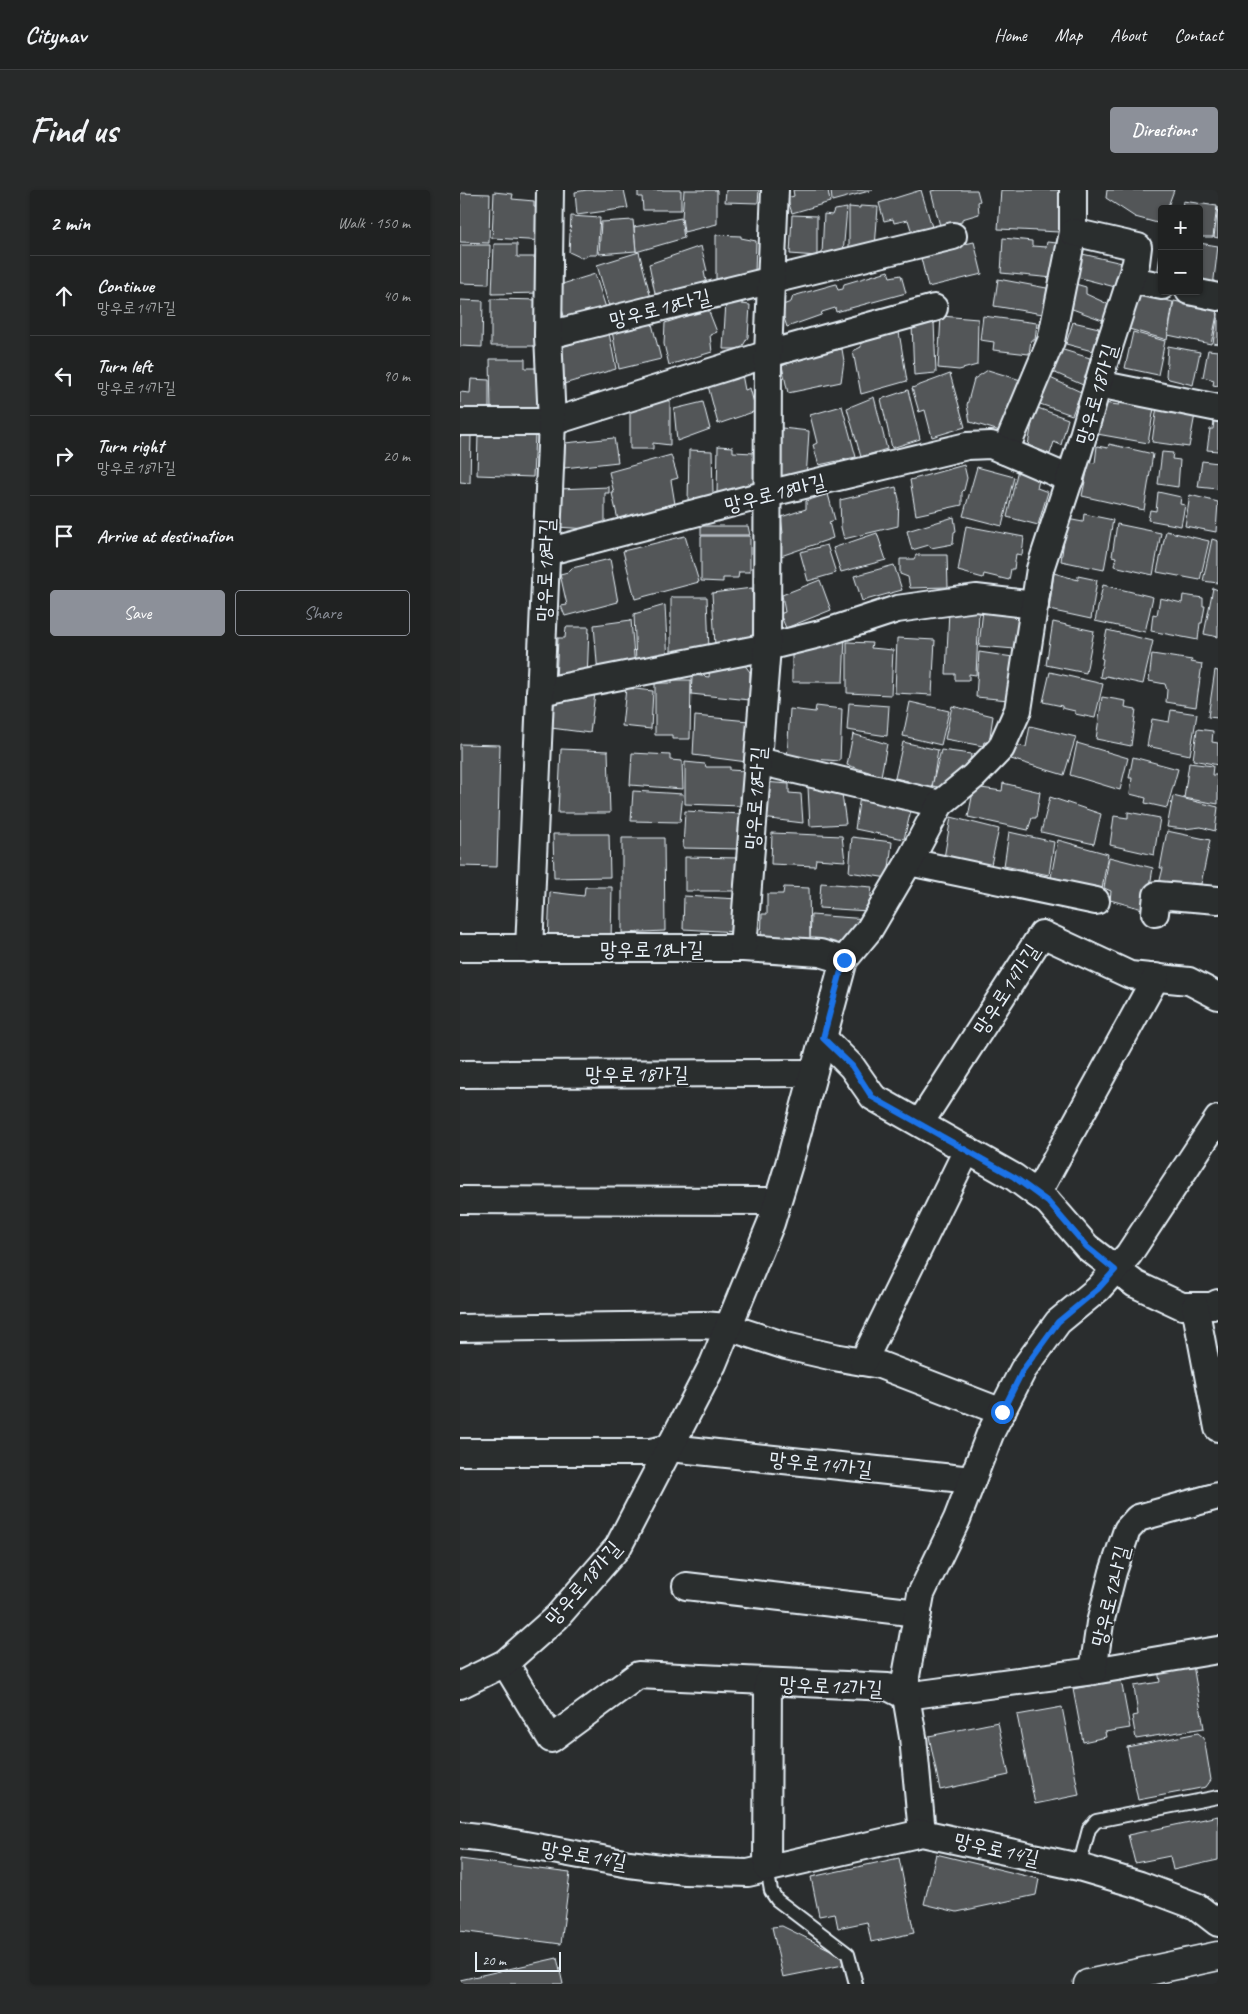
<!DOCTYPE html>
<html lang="en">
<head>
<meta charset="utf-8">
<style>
	body { margin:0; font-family:Caveat,"Poor Story",sans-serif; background:#282a2a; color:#f1f3f6 }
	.controls { position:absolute; right:15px; top:15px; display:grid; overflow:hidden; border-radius:5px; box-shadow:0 1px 4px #0004 }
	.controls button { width:45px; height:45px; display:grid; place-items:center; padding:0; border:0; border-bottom:1px solid #3d3f40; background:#202222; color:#f1f3f6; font:25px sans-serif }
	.scale { position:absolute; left:15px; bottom:12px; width:86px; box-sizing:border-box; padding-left:5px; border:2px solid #e8f1f8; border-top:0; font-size:14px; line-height:18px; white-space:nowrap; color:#e8f1f8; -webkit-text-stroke:4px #2a2d2e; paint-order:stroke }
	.stop { position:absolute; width:15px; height:15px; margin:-11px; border:4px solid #1a73e8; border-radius:50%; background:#fff }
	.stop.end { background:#1a73e8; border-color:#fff; box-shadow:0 1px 5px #0008 }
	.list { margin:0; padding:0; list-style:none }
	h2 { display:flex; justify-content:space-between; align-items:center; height:65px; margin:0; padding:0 20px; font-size:21px }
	h2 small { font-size:16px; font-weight:400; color:#a2a4a5 }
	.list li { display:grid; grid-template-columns:32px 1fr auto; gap:15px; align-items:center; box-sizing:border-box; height:80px; padding:0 20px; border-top:1px solid #3d3f40 }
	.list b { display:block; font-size:19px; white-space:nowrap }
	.list p { margin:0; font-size:16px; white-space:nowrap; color:#a2a4a5 }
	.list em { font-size:16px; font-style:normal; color:#a2a4a5 }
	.actions { display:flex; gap:10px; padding:15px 20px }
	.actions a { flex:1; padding:11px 0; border:1px solid #8c9099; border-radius:5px; text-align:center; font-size:18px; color:#8c9099 }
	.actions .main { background:#8c9099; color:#fff }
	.icon { flex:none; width:28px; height:28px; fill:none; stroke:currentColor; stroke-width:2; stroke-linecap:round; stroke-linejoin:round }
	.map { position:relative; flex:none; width:758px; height:1794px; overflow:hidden; border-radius:5px }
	header { display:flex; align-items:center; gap:30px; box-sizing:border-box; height:70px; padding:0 25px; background:#202222; border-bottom:1px solid #3d3f40 }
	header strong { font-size:24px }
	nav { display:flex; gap:28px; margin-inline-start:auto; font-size:18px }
	.intro { display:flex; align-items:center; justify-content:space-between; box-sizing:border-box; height:120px; padding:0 30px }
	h1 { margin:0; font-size:35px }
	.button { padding:12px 22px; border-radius:5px; background:#8c9099; color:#fff; font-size:18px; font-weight:700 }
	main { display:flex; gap:30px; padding:0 30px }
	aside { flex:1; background:#202222; border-radius:5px; box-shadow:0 1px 4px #0004 }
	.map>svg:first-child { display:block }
</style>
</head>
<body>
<header>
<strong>Citynav</strong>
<nav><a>Home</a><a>Map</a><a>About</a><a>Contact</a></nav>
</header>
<div class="intro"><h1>Find us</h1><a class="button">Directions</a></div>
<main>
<aside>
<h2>2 min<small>Walk · 150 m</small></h2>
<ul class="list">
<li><svg class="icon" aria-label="ahead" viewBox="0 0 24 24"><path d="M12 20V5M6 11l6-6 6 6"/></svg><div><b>Continue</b><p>망우로14가길</p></div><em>40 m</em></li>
<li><svg class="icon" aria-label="left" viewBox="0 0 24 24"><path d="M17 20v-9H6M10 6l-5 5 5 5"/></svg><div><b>Turn left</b><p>망우로14가길</p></div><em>90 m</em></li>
<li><svg class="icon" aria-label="right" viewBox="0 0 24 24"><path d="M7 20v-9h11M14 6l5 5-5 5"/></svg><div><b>Turn right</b><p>망우로18가길</p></div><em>20 m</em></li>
<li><svg class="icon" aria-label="arrive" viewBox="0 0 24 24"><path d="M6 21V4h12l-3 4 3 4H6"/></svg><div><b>Arrive at destination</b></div></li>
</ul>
<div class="actions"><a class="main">Save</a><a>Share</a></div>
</aside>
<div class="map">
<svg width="758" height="1794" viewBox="0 0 758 1794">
	<rect width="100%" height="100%" fill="#2a2d2e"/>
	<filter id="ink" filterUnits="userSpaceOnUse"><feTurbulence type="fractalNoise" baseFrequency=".02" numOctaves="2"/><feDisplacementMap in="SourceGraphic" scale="10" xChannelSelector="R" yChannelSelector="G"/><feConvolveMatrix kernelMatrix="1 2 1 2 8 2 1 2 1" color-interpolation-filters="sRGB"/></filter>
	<g filter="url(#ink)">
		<g fill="#535759" stroke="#e8f1f8">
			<polygon points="127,0 164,0 168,18 117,25 115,2"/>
			<polygon points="178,0 221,0 221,20 183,20 182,7 178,7"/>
			<polygon points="224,0 257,0 257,34 224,42 222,28"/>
			<polygon points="266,0 299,0 298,13 265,12"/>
			<polygon points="333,0 368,0 370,12 332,23 327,8 334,6"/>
			<polygon points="371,0 413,0 372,11"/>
			<polygon points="461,0 472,37 452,43 448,30 434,33 433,29 424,31 419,13"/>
			<polygon points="476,0 517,0 520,11 518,12 519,24 502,29 502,32 480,36 471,1"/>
			<polygon points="541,0 601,0 599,42 538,39"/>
			<polygon points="647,0 714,0 707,19 702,19 701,34 675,27 646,8"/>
			<polygon points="34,2 53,4 52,9 74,11 74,17 87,19 86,51 32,48"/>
			<polygon points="0,3 30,4 29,53 0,52"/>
			<polygon points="723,11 757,16 753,47 739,47 739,19 722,19"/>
			<polygon points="400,16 418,17 415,58 389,57 389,17 400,18"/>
			<polygon points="758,17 758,48 754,47"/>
			<polygon points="387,18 383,64 362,64 364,24 372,25 374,20"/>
			<polygon points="332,25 357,26 357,66 330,64"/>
			<polygon points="111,26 140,28 137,65 129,65 122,68 109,62"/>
			<polygon points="221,28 224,48 176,62 174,37"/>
			<polygon points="173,30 176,61 139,64 141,32"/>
			<polygon points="256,45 281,46 281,48 296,51 295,83 270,94 256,89"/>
			<polygon points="543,48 572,51 572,56 586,57 587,52 597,53 593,88 541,83"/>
			<polygon points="702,51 702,87 697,86"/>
			<polygon points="514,52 522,84 468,97 460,64"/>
			<polygon points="739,53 758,56 753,97 739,94"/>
			<polygon points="34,54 57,54 57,67 82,67 81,103 32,104"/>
			<polygon points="0,55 30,55 29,94 0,93"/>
			<polygon points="241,56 247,81 244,82 248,100 197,113 189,74"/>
			<polygon points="179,62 191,108 150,120 137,75"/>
			<polygon points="618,63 662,73 655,97 613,86"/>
			<polygon points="428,81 430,87 441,85 446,103 376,122 375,118 362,122 361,125 327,137 320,116 331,112 333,106 376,94 378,100 383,99 384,94"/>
			<polygon points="135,84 148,124 107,137 99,108 99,95"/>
			<polygon points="538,89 592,99 589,125 534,116"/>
			<polygon points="612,93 626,97 626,104 650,115 645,131 607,117"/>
			<polygon points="676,103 713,112 707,150 669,139"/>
			<polygon points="31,109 81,110 80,156 31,156"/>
			<polygon points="0,110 23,111 22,157 0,156"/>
			<polygon points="282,111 282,114 290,115 288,147 281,159 263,159 266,112"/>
			<polygon points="714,111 758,120 751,154 708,145"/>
			<polygon points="248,119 257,142 250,145 252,162 209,175 204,154 205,133"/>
			<polygon points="758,123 758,154 753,153"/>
			<polygon points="481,126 518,129 517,175 499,180 478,178"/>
			<polygon points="523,126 577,133 575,150 571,150 569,164 533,160 534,152 520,150"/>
			<polygon points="191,130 201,169 159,179 152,141"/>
			<polygon points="474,132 476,183 454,185 452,135"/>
			<polygon points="613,132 639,138 636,148 641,149 636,162 606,154"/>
			<polygon points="439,142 447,191 401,204 393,161 401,157 401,150"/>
			<polygon points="673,142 705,151 698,185 665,178"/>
			<polygon points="149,143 156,179 100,195 92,160"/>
			<polygon points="708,156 740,162 733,195 709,189 706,186"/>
			<polygon points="382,159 384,171 381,192 328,203 322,176 346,166"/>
			<polygon points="600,159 630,168 628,180 630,181 623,195 593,182"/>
			<polygon points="748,160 758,161 758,196 753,195 754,190 743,187"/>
			<polygon points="30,169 65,169 65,178 84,178 80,219 31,221"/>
			<polygon points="281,179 285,200 290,198 296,221 258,234 246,188"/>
			<polygon points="528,180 564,191 543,242 510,232 507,215 514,189"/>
			<polygon points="490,184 505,237 472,247 465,220 459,222 452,198"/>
			<polygon points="588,187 621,202 612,225 580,214"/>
			<polygon points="11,189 29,190 29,223 0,223 0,202 10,203"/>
			<polygon points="448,200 460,249 432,258 421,209"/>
			<polygon points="414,207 427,259 401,267 387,218"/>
			<polygon points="210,208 210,255 193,253 193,259 170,259 170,213"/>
			<polygon points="660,210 694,218 688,253 637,244 643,213 659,215"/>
			<polygon points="243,212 250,239 217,251 214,219"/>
			<polygon points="382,216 396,267 359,275 353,255 357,253 350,225"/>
			<polygon points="697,216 736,219 729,257 692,252"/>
			<polygon points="575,217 608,229 601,255 594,252 590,264 568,255"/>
			<polygon points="755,222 758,223 758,261 747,260 750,239 753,239"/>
			<polygon points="322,238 349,241 346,289 329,293 317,286"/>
			<polygon points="18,243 75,244 73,287 17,285"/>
			<polygon points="0,245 11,245 10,293 0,292"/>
			<polygon points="154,248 158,272 104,278 105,253"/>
			<polygon points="649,254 693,264 684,320 622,306 629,272 635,273 637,256 648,258"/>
			<polygon points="258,256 273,257 273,262 294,263 295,291 287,301 257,303"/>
			<polygon points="229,260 252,261 253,303 249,311 228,312"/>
			<polygon points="702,262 713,263 712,269 720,270 718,297 698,294"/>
			<polygon points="211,265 218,288 211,290 215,314 158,330 152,303 154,303 149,282"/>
			<polygon points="742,271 758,273 758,299 738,297"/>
			<polygon points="504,275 507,288 504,300 502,302 502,315 456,325 450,290"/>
			<polygon points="517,277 554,287 542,336 503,326"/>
			<polygon points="558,279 580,287 577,298 588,302 578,335 547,327"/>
			<polygon points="149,297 149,303 145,303 145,340 96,337 98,299"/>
			<polygon points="436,297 439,309 438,336 384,349 381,337 380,310"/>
			<polygon points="698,302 721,307 720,314 725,315 721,336 688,330 690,320 696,321"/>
			<polygon points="368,304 375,330 369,332 373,348 321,366 315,347 323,343 321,327 346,319 346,311"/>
			<polygon points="730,305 758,312 756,342 725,336"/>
			<polygon points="624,324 653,330 644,380 601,371 607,329 623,332"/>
			<polygon points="494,327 496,341 494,342 493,354 471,358 469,355 452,360 447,341"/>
			<polygon points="657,334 701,343 693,385 654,376 656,367 652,366"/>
			<polygon points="241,336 288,336 290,345 241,345"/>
			<polygon points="506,336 564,347 562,365 556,364 554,379 551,379 549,390 524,384 523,388 498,381"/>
			<polygon points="706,341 749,351 740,390 697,382"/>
			<polygon points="417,343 426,370 381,382 373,358"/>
			<polygon points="225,346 239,392 175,409 163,361"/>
			<polygon points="241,346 290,346 290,382 279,382 278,388 263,388 263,392 241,391"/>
			<polygon points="752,349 758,351 758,393 743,391"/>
			<polygon points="367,355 376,383 348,391 340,362"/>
			<polygon points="456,365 487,365 488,397 450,398 448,387 440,384 440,369 454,369"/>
			<polygon points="150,369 158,412 105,426 101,416 107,415 100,384 108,382 112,378"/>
			<polygon points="434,375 442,400 402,411 394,386"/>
			<polygon points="594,383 618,390 618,386 637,390 631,429 589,420"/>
			<polygon points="360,390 371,420 326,438 320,424 325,422 322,405"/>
			<polygon points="643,395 693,407 685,442 635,431"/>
			<polygon points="292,398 297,453 255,456 252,403"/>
			<polygon points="753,398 758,400 758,447 744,444"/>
			<polygon points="723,405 743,408 743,416 745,416 742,433 740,433 738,450 691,441 693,424 697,425 700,408 722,413"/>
			<polygon points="211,407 247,407 249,461 211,463"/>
			<polygon points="205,415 208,473 176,473 174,424"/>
			<polygon points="489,420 519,422 516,485 509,484 509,490 495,490 495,484 486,484"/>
			<polygon points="523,420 550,423 559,432 555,459 519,456"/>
			<polygon points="171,430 175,478 138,485 134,435"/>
			<polygon points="593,432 634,441 626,483 586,475"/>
			<polygon points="106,437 129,437 127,491 96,490 98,448 105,448"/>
			<polygon points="647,440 693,451 683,494 646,486 645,488 640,487 643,469 641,468"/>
			<polygon points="385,446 383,492 332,492 332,462 341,462 341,454"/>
			<polygon points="437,448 475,450 472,505 435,503"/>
			<polygon points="387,452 412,453 411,458 433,460 431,505 387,503"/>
			<polygon points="519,462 553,467 549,510 516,507"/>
			<polygon points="692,464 732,470 731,472 742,474 736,517 706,512 707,500 705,494 689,491"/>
			<polygon points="269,473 284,474 290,482 290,510 231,504 232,488 234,485 249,487 250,477 266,480"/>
			<polygon points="755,480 758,481 758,528 748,527"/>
			<polygon points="590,482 643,494 635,528 615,524 615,521 602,518 602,516 583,512"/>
			<polygon points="212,490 231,490 230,549 212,549 212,545 195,545 195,493 212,493"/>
			<polygon points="166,498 193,501 191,539 162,536"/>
			<polygon points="115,502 135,503 130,543 91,538 95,507 114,510"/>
			<polygon points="642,507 666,511 665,517 676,519 671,556 636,549"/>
			<polygon points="450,512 489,521 481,555 443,546"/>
			<polygon points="389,513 429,516 427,546 387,540"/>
			<polygon points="356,516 382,519 380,571 327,567 330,519 355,522"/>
			<polygon points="492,516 533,526 529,553 524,552 523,556 485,549"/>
			<polygon points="711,520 737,524 730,565 687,556 692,529 709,532"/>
			<polygon points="235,526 289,531 287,572 233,565"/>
			<polygon points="570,536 616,547 604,585 551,569 553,555 566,557"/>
			<polygon points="737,539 753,541 752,552 758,553 758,575 733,570"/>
			<polygon points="393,544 427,554 421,586 387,575"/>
			<polygon points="443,552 478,560 472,599 447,596 448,591 435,588"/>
			<polygon points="617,553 668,568 660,600 610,585"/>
			<polygon points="0,554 40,555 37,677 0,676"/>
			<polygon points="101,559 148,561 150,623 98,623"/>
			<polygon points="481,560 511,564 510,577 485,598 472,596"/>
			<polygon points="172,563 210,565 210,570 222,571 223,599 170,595"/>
			<polygon points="673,567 718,579 707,618 685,613 686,608 670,604 672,588 669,588"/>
			<polygon points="225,572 245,574 246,577 270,577 270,580 285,581 283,606 280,605 281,616 225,614"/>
			<polygon points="729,573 753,576 752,585 758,585 758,614 724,608"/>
			<polygon points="304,592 329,594 329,603 341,604 343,633 302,628"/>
			<polygon points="543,593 580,602 576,628 572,628 568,640 508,627 514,597 542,601"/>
			<polygon points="348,597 365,598 366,602 382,604 386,634 350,636"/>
			<polygon points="173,601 223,604 220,632 171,631"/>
			<polygon points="400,606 451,620 444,649 395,639"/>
			<polygon points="713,606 758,617 755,641 741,637 724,639 707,637"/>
			<polygon points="590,607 641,624 634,654 581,642"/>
			<polygon points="225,621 281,624 284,659 223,658"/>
			<polygon points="668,622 700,628 694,665 650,655 654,626 668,628"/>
			<polygon points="491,627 539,639 530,679 484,668"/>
			<polygon points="707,641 750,650 741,694 731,693 730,699 699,694 703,678 700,678"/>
			<polygon points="549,642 594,652 589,685 544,676"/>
			<polygon points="312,643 382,646 385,671 356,669 355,676 311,674"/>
			<polygon points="93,644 149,644 150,687 94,688"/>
			<polygon points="392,647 432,652 428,688 389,682"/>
			<polygon points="162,648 204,648 205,741 162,743"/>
			<polygon points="598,650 648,664 642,699 591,687"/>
			<polygon points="225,667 281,668 281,701 225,701"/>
			<polygon points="649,667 693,678 686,720 650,710 651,701 644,698"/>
			<polygon points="361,693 412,697 409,721 359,718"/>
			<polygon points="125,697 152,697 151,752 88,752 90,702 124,706"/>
			<polygon points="324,697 349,698 350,749 301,749 302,724 307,724 307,704 323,704"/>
			<polygon points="224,706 279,709 277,742 223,739"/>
			<polygon points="351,725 408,729 387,758 350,753"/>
			<polygon points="733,1475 744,1538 676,1549 672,1526 678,1525 674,1496 700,1492 698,1480"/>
			<polygon points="661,1490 670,1538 645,1542 646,1547 623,1552 613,1499"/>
			<polygon points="602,1517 619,1605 575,1614 557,1525"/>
			<polygon points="538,1532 549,1585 480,1600 469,1546"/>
			<polygon points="738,1543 744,1548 751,1590 746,1597 678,1610 667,1557"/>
			<polygon points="758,1626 758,1670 713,1680 710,1666 675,1673 668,1645"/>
			<polygon points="476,1664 579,1689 576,1705 497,1722 464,1714"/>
			<polygon points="439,1668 454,1743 411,1752 407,1732 378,1738 375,1723 359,1726 351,1687"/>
			<polygon points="0,1669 110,1683 101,1754 0,1741"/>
			<polygon points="322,1736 381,1765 383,1775 323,1787 312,1737"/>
			<polygon points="97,1768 103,1794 0,1794 0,1790"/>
		</g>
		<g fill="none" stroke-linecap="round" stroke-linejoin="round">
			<g stroke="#e8f1f8" stroke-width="16">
				<g id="lane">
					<polyline points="619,1677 629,1639 636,1631 758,1607"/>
					<polyline points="307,1678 311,1701 317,1710 388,1764 396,1794"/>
				</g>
			</g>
			<g stroke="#e8f1f8" stroke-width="30">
				<g id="street">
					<polyline points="671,90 702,96"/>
					<polyline points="729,101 758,107"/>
					<polyline points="88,145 493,46"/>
					<polyline points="638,194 758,218"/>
					<polyline points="0,232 92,232 308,164 474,118"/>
					<polyline points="545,261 591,151 613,42 613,0"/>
					<polyline points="86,362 307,304 507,256 531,255 610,289"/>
					<polyline points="80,502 307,457 364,443 437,419 516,408 575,415"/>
					<polyline points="298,571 480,614"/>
					<polyline points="449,672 636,711"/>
					<polyline points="695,723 697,705 758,710"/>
					<polyline points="0,758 283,758 360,763 384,770"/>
					<polyline points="283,758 307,457 308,164 315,0"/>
					<polyline points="69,759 92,232 88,145 90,0"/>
					<polyline points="363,848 392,877 413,907 554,987 588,1012 627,1057 675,1094 722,1116 752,1116 758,1113"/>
					<polyline points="0,884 353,883"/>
					<polyline points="460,933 582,744 670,785 729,791 758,806"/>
					<polyline points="577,1004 696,787"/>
					<polyline points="0,1010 317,1011"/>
					<polyline points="735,1116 758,1238"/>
					<polyline points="0,1138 243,1135 268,1137 326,1156 374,1167 420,1175 542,1222"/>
					<polyline points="403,1172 507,960"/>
					<polyline points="0,1262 190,1262 210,1258 512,1290"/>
					<polyline points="226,1396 458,1423"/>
					<polyline points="45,1473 91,1549 178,1485 428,1497 446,1506 633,1481 758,1460"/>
					<polyline points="633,1481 640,1433 653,1382 667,1340 678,1328 758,1306"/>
					<polyline points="0,1495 45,1473 97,1427 158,1357 253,1174 311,1033 329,974 384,770 409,740 449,672 480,614 514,586 541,558 558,520 580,379 618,263 647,163 676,73 678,57 613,42"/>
					<polyline points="462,1643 453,1547 446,1506 446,1486 461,1404 497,1329 530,1244 563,1180 598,1132 638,1099 669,1064 758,929"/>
					<polyline points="0,1645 27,1648 169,1674 225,1681 288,1683 462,1643 619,1677 680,1695 736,1716 758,1733"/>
					<polyline points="307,1678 308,1492"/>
				</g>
			</g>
			<g stroke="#e8f1f8" stroke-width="31">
				<polyline id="primary" points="628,1794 758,1766"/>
			</g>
			<use href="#lane" stroke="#2a2d2e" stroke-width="12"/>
			<use href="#street" stroke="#2a2d2e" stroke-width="26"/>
			<use href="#primary" stroke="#2a2d2e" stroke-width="28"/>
		</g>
	</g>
	<g fill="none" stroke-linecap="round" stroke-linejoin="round" filter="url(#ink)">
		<polyline stroke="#1a73e8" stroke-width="6" points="384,770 363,848 392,876 412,907 554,987 588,1012 627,1057 655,1080 638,1099 598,1132 563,1180 542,1222"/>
	</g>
	<g text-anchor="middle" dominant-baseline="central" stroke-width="4" stroke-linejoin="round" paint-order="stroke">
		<g font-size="21" fill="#e8f1f8" stroke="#2a2d2e">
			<text transform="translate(200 118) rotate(-14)">망우로18다길</text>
			<text transform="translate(636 204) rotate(-74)">망우로18가길</text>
			<text transform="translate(315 303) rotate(-14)">망우로18마길</text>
			<text transform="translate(85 380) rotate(-88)">망우로18라길</text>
			<text transform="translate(295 608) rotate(-86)">망우로18다길</text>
			<text x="192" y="759">망우로18나길</text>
			<text transform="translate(546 799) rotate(-57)">망우로14가길</text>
			<text x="177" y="884">망우로18가길</text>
			<text transform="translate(361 1274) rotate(6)">망우로14가길</text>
			<text transform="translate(123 1393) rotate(-49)">망우로18가길</text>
			<text transform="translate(650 1406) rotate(-76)">망우로12나길</text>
			<text transform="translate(371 1496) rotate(3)">망우로12가길</text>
			<text transform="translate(537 1659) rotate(13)">망우로14길</text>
			<text transform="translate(124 1665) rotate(10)">망우로14길</text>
		</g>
	</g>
</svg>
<div class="controls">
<button>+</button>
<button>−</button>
</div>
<div class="scale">20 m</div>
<div class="stop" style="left:542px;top:1222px"></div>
<div class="stop end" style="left:384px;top:770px"></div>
</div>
</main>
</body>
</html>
